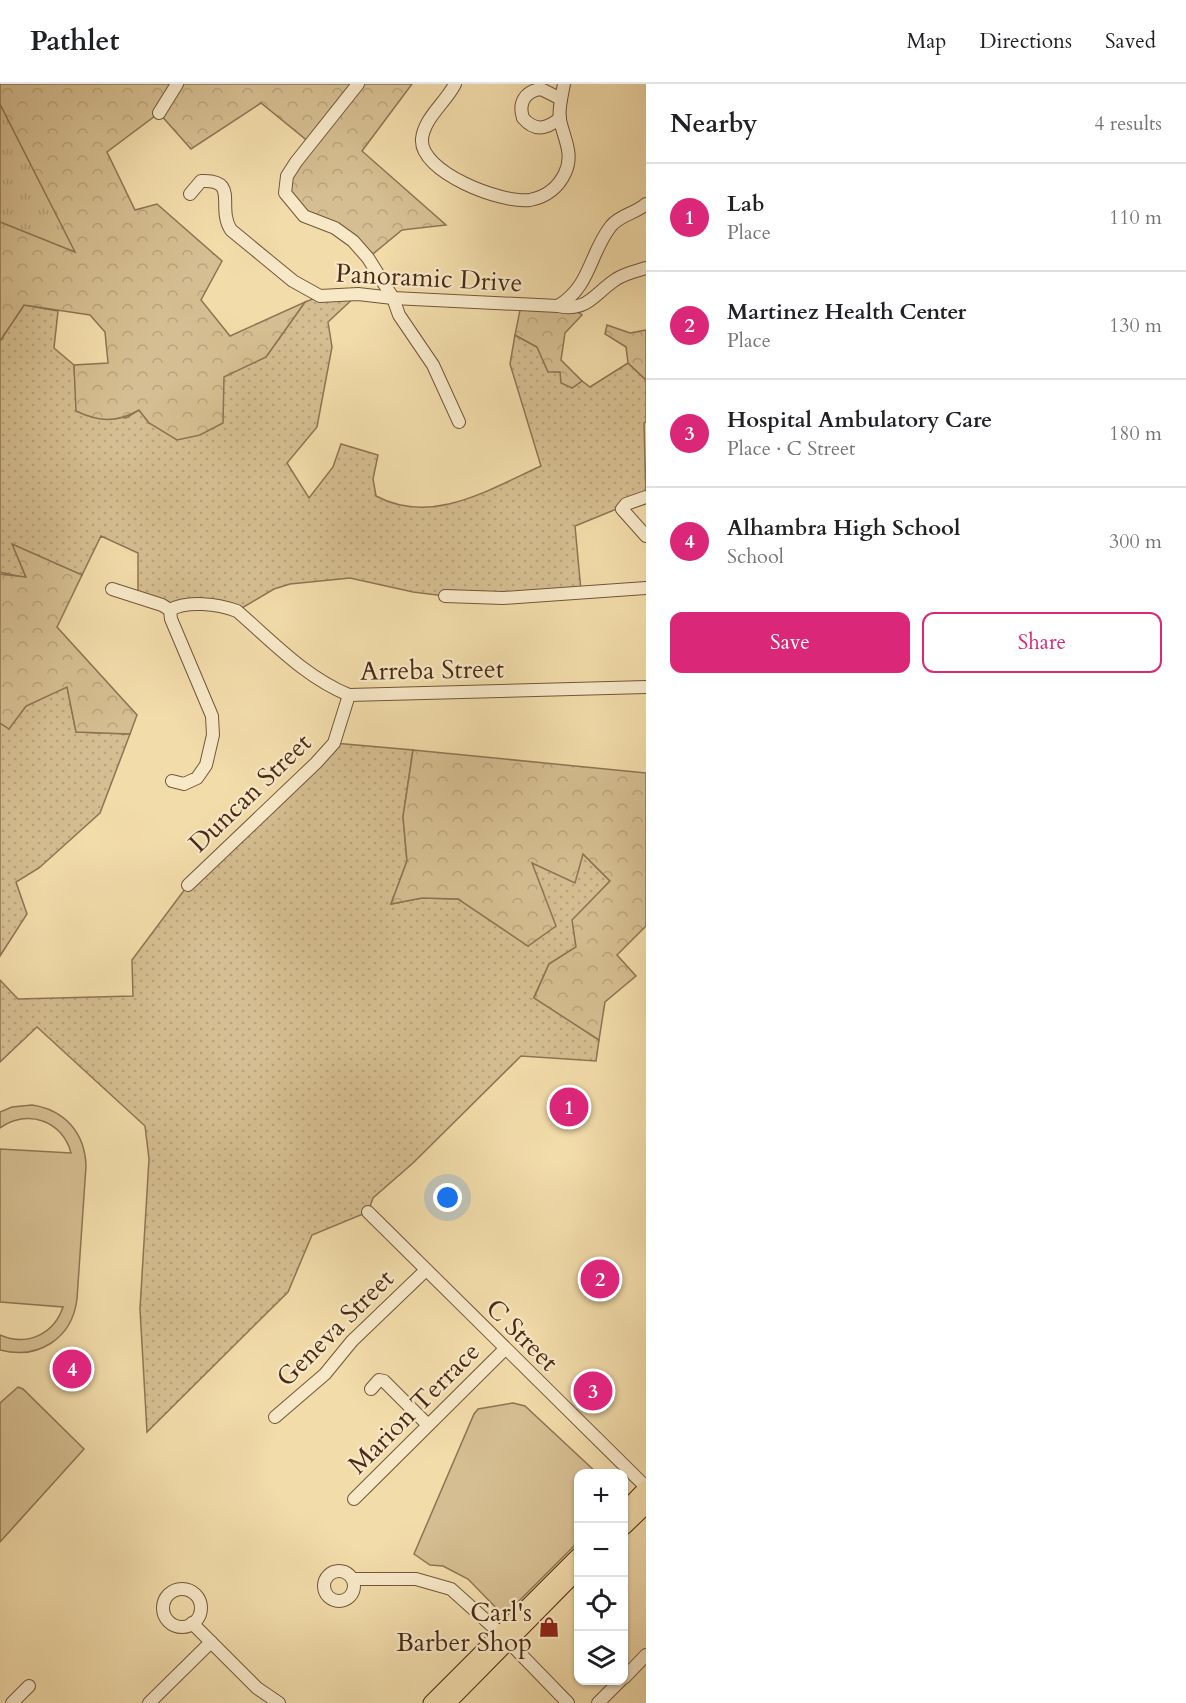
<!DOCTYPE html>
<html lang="en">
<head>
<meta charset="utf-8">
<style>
	body { margin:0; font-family:Cardo,serif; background:#f2f2f2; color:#202124 }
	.controls { position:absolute; right:18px; bottom:18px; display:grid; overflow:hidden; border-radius:12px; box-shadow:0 2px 4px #0004 }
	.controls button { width:54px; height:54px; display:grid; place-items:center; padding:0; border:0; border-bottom:2px solid #e0e0e0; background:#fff; color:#202124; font:30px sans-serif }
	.you { position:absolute; left:448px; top:1114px; width:21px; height:21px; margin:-15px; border:4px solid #fff; border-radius:50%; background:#1a73e8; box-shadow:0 0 0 9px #1a73e833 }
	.badge { display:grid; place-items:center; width:39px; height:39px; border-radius:50%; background:#db2777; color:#fff; font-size:20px; font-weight:700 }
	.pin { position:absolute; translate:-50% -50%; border:3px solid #fff; box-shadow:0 2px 6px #0006 }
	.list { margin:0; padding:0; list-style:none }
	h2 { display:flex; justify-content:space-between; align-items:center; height:78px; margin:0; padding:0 24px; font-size:26px }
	h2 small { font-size:20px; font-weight:400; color:#757577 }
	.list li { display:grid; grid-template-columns:39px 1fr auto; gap:18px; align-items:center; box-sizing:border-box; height:108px; padding:0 24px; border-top:2px solid #e0e0e0 }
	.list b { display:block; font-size:22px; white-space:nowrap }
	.list p { margin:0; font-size:20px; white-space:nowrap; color:#757577 }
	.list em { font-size:20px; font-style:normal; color:#757577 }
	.actions { display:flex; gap:12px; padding:18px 24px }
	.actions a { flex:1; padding:14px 0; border:2px solid #db2777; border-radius:12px; text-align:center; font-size:21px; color:#db2777 }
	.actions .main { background:#db2777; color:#fff }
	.icon { flex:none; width:33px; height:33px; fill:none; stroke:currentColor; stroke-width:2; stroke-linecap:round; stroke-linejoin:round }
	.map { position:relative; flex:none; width:646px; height:1619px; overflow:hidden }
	header { display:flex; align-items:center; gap:36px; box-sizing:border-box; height:84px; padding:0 30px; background:#fff; border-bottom:2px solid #e0e0e0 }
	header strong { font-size:28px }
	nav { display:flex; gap:33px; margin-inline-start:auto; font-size:21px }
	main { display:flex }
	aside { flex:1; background:#fff }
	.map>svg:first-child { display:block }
</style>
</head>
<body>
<header>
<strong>Pathlet</strong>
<nav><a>Map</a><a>Directions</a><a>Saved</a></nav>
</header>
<main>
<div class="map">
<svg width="646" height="1619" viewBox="0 0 646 1619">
	<defs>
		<pattern id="grass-dots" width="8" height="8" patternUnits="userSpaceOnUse" patternTransform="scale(1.5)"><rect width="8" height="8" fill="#d5be91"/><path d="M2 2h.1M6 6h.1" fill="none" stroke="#b8a37c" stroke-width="1.8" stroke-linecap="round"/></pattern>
		<pattern id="forest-crowns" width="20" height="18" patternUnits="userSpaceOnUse" patternTransform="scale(1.5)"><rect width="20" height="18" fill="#d5be91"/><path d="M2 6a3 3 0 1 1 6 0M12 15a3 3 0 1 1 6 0" fill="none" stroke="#b8a37c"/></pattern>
		<pattern id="park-tufts" width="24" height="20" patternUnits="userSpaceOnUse" patternTransform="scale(1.5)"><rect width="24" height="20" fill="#d5be91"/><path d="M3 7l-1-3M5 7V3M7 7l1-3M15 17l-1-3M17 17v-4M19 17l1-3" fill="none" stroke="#b8a37c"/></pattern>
	</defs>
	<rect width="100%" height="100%" fill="#f2dcaa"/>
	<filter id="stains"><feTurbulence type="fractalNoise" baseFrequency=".00333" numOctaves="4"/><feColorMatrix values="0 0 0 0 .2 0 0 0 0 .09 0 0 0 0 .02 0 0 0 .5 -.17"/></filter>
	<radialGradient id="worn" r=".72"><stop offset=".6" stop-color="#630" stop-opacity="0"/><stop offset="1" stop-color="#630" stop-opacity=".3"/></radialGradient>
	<g fill="url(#grass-dots)" stroke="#8e7453" stroke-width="1.5">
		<path d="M358,210L328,238L332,263L317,343L287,379L309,414L333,383L341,360L378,371L373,395L376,412C432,442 490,405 541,382L510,280L515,251L537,263L548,287L560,288L572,304L582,297L590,303L628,279L646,296V338L644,339L646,413L575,442L581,507L445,512L413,508L350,494L290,500L274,505L237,527L178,522L138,513V469L101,452L82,491L13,461L26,494L0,488V257L24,221L58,227L54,264L74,281L77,327L126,334L139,326L149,339L224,292L266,273L305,218L320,212Z"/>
		<polygon points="67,602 76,648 130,650 100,729 39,784 16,798 27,830 0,872 0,639 9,644 26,622"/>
		<polygon points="334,659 413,666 403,733 407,777 391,820 422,814 458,815 528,862 531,778 583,770 610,797 573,836 576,863 549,880 534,913 599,956 596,977 521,972 413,1079 373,1114 368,1128 312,1151 288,1208 147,1348 140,1225 149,1075 145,1042 37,943 0,978 0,896 18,915 133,912 132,876 188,801"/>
	</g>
	<g fill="url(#forest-crowns)" stroke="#8e7453" stroke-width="1.5">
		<path d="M0,0H350L355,3L358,0H412L362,67L446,141L402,146L368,174L292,120L287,92L310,59L261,19L191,65L159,29L107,68L135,126L157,120L222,177L201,216L230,252L305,218L266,273L224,293L223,339L200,351L177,356L149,339L139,326C117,339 99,338 76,327L74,281L108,279L105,248L90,231L24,221L0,257Z"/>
		<polygon points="521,221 573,225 582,231 565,249 561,276 582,297 572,304 561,299 560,288 548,288 537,263 515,251"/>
		<polygon points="607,241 630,249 646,246 646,296 628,279 626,263 605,250"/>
		<polygon points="12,460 82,491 57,543 137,631 130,650 76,648 67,603 26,622 9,645 0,639 0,490 26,493"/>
		<polygon points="413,666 646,689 646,842 617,871 636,892 605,918 599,956 534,914 549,880 576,863 572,836 610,797 583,770 575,799 532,779 556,842 528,862 458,815 422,814 391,820 407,777 403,733"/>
	</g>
	<polygon fill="url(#park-tufts)" stroke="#8e7453" stroke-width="1.5" points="0,20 75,168 0,138"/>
	<g fill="#d5be91" stroke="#8e7453" stroke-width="1.5">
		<path d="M32,1021C65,1026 85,1049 86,1082L77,1215C72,1255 38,1276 0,1266V1251C27,1263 54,1250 63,1223L0,1218V1065L71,1069C63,1037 27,1024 0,1044V1028L12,1023Z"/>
		<polygon points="18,1303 23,1305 84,1365 0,1458 0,1319"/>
		<polygon points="513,1319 525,1322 597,1389 578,1390 578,1458 504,1532 468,1495 443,1482 430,1481 414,1470 474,1330 478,1325"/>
	</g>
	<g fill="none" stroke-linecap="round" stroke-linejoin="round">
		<g stroke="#72563a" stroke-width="14">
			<g id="minor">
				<polyline points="358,0 296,78 287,92 285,109 304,132 335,144 353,157 368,174 393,214 399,231 433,281 459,338"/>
				<path d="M455,0C446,18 424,34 422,55C419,88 502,120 530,116C545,113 558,104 565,89C574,70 564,55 560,36C558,25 562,11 564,0"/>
				<polyline points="159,29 177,0"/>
				<path d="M560,34C547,45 535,48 523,34C518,19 525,7 541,5L561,15"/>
				<path d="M190,110L201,97C240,95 216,123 231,146L293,197L320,212L358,210L393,214L558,222C591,202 589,170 611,142C621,130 635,130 646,120"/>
				<path d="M558,222C587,228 593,211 615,196C623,190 636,187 646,184"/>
				<polyline points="646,413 626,420 622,425 646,452"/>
				<polyline points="112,505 162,521 170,526"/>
				<polyline points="445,512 503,514 646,504"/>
				<path d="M172,697L184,700L197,694L206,681L213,651L212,632L171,535L170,526C187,516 218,520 237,527C273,558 305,593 349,611L646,603"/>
				<polyline points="188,801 316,679 334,659 349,611"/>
				<polyline points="368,1128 646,1403"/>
				<polyline points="371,1305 379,1296 384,1297 428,1341"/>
				<polyline points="275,1333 325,1290 352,1257 426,1186"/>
				<polyline points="354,1415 505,1265"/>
				<circle cx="339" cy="1502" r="15"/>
				<polyline points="353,1495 416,1495 451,1505 501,1550 568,1619"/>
				<circle cx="182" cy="1524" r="19"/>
				<polyline points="192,1539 257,1604 279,1619"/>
				<polyline points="624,1594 646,1571"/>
				<polyline points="12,1619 29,1602"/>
				<polyline points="149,1619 211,1558"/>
				<polyline points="598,1619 621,1596"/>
			</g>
		</g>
		<g stroke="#482a15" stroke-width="17">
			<g id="major">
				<polyline points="624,1427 646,1404"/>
				<polyline points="624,1443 646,1422"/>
				<polyline points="431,1619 578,1472"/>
				<polyline points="448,1619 578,1487"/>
			</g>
		</g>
		<use href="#minor" stroke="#f7e8c8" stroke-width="12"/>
		<use href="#major" stroke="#f2dcaa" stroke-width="15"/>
	</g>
	<defs>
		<g id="shop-bare" transform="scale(1.62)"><path d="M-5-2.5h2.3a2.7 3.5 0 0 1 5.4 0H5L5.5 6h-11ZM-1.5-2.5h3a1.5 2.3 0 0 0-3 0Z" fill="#8f2418" stroke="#f7e8c8" stroke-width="2.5" paint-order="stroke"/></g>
	</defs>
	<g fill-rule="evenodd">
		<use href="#shop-bare" x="549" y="1543"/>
	</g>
	<g text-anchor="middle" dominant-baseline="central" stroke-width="4.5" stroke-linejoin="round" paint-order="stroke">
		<g font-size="26" fill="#482a15" stroke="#f7e8c8">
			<text transform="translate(429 194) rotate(3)">Panoramic Drive</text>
			<text transform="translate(432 586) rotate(-1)">Arreba Street</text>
			<text transform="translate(250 709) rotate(-44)">Duncan Street</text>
			<text transform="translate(335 1244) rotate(-45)">Geneva Street</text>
			<text transform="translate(522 1251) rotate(45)">C Street</text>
			<text transform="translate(414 1324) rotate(-45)">Marion Terrace</text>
		</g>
		<g font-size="26" fill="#482a15" stroke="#f7e8c8" text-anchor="end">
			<text x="532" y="1528">Carl's<tspan x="532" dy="30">Barber Shop</tspan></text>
		</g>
	</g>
	<rect width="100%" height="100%" filter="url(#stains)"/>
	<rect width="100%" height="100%" fill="url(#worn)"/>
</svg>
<div class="controls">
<button>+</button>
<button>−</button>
<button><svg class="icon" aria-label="locate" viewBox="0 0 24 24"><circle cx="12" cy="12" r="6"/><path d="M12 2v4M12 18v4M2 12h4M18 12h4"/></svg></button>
<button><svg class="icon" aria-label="layers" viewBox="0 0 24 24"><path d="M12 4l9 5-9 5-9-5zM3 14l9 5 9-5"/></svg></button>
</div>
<div class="you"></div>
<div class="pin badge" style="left:569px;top:1023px">1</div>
<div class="pin badge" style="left:600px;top:1195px">2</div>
<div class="pin badge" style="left:593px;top:1307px">3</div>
<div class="pin badge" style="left:72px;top:1285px">4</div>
</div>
<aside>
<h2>Nearby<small>4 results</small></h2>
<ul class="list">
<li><span class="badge">1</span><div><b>Lab</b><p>Place</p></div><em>110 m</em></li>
<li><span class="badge">2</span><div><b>Martinez Health Center</b><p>Place</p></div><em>130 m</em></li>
<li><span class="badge">3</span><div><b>Hospital Ambulatory Care</b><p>Place · C Street</p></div><em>180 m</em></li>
<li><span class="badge">4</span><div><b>Alhambra High School</b><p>School</p></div><em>300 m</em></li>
</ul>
<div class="actions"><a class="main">Save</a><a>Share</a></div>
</aside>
</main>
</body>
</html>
